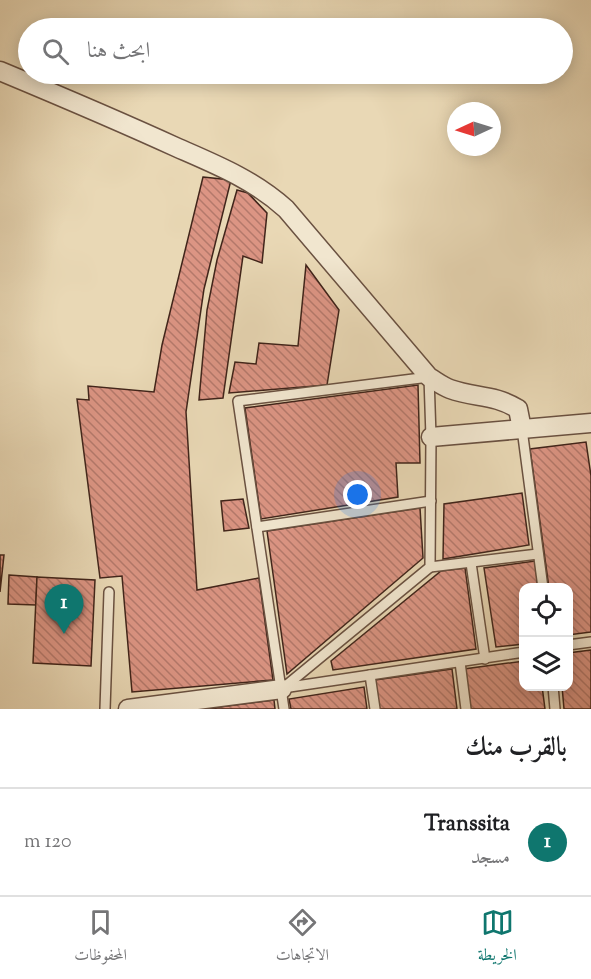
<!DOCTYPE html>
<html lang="ar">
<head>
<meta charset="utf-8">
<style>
	body { margin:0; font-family:"Sorts Mill Goudy",Amiri,serif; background:#f2f2f2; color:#202124; direction:rtl }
	.controls { position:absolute; right:18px; bottom:18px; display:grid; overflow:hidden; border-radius:12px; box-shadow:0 3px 15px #0003 }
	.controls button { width:54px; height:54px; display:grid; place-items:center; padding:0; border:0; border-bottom:2px solid #e0e0e0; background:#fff; color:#202124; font:30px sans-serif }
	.compass { position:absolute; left:447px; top:102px; width:54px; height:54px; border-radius:50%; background:#fff; box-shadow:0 3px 15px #0003; rotate:266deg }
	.you { position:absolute; left:358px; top:495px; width:21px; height:21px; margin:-15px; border:4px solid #fff; border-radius:50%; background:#1a73e8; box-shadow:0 0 0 9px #1a73e833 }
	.badge { display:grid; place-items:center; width:39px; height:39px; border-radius:50%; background:#0f766e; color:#fff; font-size:20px; font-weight:700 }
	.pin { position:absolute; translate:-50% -50px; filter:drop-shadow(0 2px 3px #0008) }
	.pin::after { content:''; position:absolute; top:32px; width:21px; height:18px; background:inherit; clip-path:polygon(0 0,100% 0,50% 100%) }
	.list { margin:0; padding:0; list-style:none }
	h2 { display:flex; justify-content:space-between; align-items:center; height:78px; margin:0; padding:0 24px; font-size:26px }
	h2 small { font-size:20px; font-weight:400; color:#757577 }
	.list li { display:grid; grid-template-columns:39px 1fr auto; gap:18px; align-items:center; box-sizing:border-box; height:108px; padding:0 24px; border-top:2px solid #e0e0e0 }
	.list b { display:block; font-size:22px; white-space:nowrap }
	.list p { margin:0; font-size:20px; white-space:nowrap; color:#757577 }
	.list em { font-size:20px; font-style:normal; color:#757577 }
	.icon { flex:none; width:33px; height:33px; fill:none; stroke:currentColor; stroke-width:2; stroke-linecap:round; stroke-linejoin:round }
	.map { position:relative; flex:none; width:591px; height:709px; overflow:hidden; direction:ltr }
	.search { position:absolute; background:#fff; box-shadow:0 3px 15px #0003; left:18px; right:18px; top:18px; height:66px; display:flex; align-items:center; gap:15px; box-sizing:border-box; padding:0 21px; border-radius:33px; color:#757577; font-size:22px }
	.sheet { height:186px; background:#fff }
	nav { display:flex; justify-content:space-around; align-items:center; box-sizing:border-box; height:84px; border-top:2px solid #e0e0e0; background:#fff; font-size:16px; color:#757577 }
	nav a { display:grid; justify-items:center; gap:3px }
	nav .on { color:#0f766e }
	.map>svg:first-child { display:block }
</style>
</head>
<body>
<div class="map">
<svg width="591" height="709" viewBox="0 0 591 709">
	<defs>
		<pattern id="building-back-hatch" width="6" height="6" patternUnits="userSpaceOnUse" patternTransform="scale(1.5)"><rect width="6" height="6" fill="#dc9584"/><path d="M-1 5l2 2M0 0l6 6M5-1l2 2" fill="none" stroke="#b4796b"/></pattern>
	</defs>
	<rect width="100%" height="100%" fill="#e9d8b5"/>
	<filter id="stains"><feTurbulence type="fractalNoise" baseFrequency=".00333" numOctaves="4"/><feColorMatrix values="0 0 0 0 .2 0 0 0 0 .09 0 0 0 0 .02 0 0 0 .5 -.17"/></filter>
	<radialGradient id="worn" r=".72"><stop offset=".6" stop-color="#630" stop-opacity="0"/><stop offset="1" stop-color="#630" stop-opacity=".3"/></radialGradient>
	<g fill="url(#building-back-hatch)" stroke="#40241a" stroke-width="1.5">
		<polygon points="203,177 231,180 204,289 186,412 197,590 259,578 273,680 132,692 122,576 100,578 77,399 89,400 88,386 154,392 162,345"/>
		<polygon points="237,190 248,193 267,213 262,263 243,256 223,398 199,400 207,310 217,260"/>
		<polygon points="306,265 339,310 327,385 229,393 235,362 256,364 259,343 298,346"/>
		<polygon points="418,385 420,463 396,463 398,497 261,519 245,408"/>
		<polygon points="586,442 591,476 591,632 568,635 568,588 549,588 530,449"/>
		<polygon points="522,493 529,545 443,559 444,504"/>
		<polygon points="243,499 249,528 224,531 221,501"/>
		<polygon points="420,508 423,558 287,674 267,531"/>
		<polygon points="0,555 4,555 0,592"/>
		<polygon points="535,561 538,588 524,588 524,644 496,647 484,568"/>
		<polygon points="465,568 476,649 333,670 331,661 441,571"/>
		<polygon points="9,575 37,577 36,605 8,604"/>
		<polygon points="37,577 95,580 91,666 33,663"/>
		<polygon points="591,650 591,709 564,709 562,686 568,686 568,653"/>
		<polygon points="524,661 524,686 542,686 545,709 469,709 464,669"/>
		<polygon points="452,669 457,709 379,709 375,680"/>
		<polygon points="364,687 367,709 291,709 289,699"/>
		<polygon points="274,700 275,709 204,709"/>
	</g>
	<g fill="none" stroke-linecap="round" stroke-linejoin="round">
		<g stroke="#6a5141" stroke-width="12">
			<g id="lane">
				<polyline points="522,429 543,588"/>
				<polyline points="257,527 431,501"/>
				<polyline points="471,563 485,659"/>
				<polyline points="430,567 538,554"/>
				<polyline points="568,645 591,642"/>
				<polyline points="460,662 466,709"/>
				<polyline points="370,675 375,709"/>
				<polyline points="553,686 555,709"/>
				<polyline points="283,688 524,652"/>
				<polyline points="282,689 430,567 431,437 429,377 238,401 284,709"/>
				<polyline points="105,709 109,592"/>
			</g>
		</g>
		<g stroke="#6a5141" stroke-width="21">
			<g id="street">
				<path d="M0,71C60,96 119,121 178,148C217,165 254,180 286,209L429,377C436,381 442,386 450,389C475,398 494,394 518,409L522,429"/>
				<polyline points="431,437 591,423"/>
				<polyline points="128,709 282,689"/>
			</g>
		</g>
		<use href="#lane" stroke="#f1e6cf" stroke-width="9"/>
		<use href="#street" stroke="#f1e6cf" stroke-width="18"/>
	</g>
	<rect width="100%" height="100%" filter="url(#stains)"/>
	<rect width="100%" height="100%" fill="url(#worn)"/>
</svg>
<div class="controls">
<button><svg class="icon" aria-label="locate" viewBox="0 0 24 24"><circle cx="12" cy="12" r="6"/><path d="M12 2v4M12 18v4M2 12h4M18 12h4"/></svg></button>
<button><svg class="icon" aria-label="layers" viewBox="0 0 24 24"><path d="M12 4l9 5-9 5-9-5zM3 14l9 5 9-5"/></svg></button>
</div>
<svg class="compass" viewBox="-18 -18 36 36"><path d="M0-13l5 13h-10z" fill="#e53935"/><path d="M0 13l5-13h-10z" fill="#757577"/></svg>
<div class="you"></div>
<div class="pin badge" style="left:64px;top:634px">1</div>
<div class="search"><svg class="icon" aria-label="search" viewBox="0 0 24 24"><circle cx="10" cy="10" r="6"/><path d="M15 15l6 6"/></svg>ابحث هنا</div>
</div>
<section class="sheet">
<h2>بالقرب منك<small></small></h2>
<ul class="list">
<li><span class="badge">1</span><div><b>Transsita</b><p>مسجد</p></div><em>120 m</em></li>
</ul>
</section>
<nav>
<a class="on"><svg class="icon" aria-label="map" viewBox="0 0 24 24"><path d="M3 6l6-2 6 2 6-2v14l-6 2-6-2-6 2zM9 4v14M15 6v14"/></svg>الخريطة</a>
<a><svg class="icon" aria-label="directions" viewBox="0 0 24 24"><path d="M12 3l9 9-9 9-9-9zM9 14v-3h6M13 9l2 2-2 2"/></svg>الاتجاهات</a>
<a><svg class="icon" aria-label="saved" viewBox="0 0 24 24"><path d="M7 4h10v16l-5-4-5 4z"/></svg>المحفوظات</a>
</nav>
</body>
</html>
